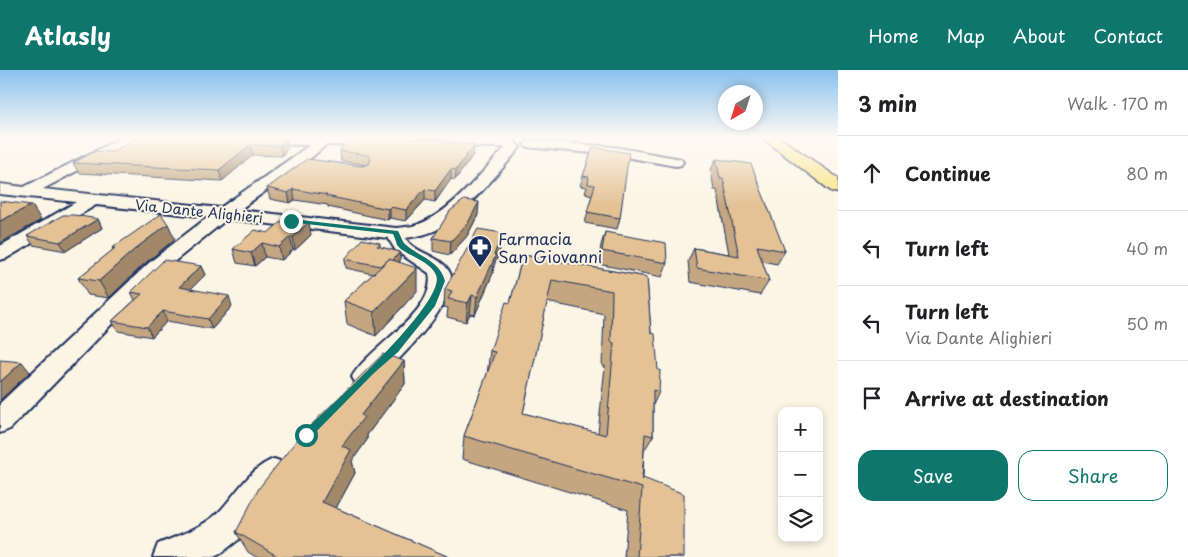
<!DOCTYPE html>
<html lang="en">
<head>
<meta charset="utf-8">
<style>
	body { margin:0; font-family:"Playpen Sans",sans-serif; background:#f6f6f6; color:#202124 }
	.controls { position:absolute; right:15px; bottom:15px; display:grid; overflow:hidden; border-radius:10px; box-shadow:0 2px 8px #0003 }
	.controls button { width:45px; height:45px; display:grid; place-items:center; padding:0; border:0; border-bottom:1px solid #e0e0e0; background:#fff; color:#202124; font:25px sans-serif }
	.compass { position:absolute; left:718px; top:15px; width:45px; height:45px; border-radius:50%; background:#fff; box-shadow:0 2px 8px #0003; rotate:219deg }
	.stop { position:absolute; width:15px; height:15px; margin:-11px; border:4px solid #0f766e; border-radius:50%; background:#fff }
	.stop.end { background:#0f766e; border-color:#fff; box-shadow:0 1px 5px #0008 }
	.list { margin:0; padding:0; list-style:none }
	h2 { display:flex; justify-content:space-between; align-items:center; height:65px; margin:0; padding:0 20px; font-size:21px }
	h2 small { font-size:16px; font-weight:400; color:#757577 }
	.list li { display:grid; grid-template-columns:32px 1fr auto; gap:15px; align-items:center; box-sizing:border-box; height:75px; padding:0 20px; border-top:1px solid #e0e0e0 }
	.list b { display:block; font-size:19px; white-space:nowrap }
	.list p { margin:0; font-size:16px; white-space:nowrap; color:#757577 }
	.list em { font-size:16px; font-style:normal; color:#757577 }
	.actions { display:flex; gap:10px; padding:15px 20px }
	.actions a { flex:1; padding:11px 0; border:1px solid #0f766e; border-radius:15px; text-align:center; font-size:18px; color:#0f766e }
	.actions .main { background:#0f766e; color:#fff }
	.icon { flex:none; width:28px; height:28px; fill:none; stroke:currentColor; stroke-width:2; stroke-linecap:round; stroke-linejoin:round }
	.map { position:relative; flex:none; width:838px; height:487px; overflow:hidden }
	header { display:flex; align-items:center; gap:30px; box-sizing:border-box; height:70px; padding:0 25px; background:#0f766e; color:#fff }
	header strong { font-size:24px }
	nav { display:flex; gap:28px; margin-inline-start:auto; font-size:18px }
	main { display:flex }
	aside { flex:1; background:#fff }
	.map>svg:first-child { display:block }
</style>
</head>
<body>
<header>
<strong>Atlasly</strong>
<nav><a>Home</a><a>Map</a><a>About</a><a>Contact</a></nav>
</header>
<main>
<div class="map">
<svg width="838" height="487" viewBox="0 0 838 487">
	<rect width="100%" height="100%" fill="#fcf5e5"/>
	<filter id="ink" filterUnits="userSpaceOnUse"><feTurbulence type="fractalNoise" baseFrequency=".02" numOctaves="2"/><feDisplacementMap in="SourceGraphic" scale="10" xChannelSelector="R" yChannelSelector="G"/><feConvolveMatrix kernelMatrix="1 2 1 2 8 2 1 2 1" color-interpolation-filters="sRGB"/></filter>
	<g filter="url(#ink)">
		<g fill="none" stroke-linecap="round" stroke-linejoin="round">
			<g stroke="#1b2f5e" stroke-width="4">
				<g id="minor">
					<path d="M118,67H170L172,70L166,74L133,71L43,119L220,138L310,75L255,74L250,73L249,70L250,67L376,68L382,72L381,75H326L305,93L239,140L396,158C404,157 412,157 419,154C452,142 481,102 506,77L423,76L418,75L417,72L418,69H508L513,70L520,77C504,98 462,145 440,158C430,164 418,166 406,168C412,183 442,185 450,203C460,228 407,281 390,298C385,303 380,310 374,314C368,318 362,316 356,314L352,307C368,277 438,242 429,203L396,181L388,168L227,149L165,199L10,359L0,363V333L151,191L208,147L96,135L7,188L0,190V176L76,132L0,124V114L24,117L119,69Z"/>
					<polygon points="531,70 614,77 676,88 681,89 683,92 681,95 676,96 614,85 526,77 524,74"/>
					<path d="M274,389L285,393L290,403L285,413L242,467L220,484L214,487H153L158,474C180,465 202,458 219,442C236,424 251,397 274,389Z"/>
				</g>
			</g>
			<g stroke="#1b2f5e" stroke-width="3">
				<polygon id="highway" points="761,67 779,67 838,108 838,123 831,121"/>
			</g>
			<use href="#minor" fill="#fcf5e5" fill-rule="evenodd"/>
			<use href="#highway" fill="#f8e281" fill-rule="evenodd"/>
		</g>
		<g fill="#c4a781" stroke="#1b2f5e" fill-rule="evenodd">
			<polygon points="286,67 288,77 282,86 253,85 222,111 79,103 73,93 112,82"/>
			<polygon points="593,77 620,148 617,159 585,153 592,125 585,123 587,117 580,116 583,106"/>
			<polygon points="340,81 473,85 455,110 451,109 435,132 425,130 406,151 390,148 388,150 328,137 328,135 295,130 290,133 270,129 267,118 366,95 341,91"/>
			<polygon points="716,89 785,181 777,194 762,191 769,211 760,225 690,212 688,191 694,178 729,184 717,120 714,120 711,100"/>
			<polygon points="478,145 467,166 450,185 433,181 433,168"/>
			<polygon points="98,149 102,158 66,181 33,175 27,166"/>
			<polygon points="605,162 667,193 662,207 598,194 601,175"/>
			<polygon points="268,163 311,165 295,180 293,180 282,190 265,187 255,196 237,193 233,179"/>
			<polygon points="175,169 143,195 109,228 88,225 78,208 113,180 112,178"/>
			<polygon points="380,173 380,177 400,182 400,191 399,193 417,221 376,266 347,254 344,231 373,204 346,198 345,189"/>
			<polygon points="500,181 494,195 493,203 475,245 470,244 466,252 447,247 448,238 444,237 445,219"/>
			<path d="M523,185L647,207L651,263L659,322L653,335V366L644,381L643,408L684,487H624L628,440L462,389L464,366L487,304L490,281L510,233ZM547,232L604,244L602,296H605L598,363L523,343Z"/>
			<polygon points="201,196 205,205 191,219 232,236 212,259 167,251 152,267 118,261 112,251 135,230 131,222"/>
			<polygon points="404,291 405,314 367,365 367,370 352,391 355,403 336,438 449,487 256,487 248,482 236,462"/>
		</g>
		<g fill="#a08869" stroke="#1b2f5e">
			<polygon points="286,67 288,77 282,86 280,76"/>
			<polygon points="250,75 253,85 222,111 219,100"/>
			<polygon points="474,75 473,85 455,110 456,100"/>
			<polygon points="451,99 451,109 435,132 435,121"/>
			<polygon points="293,119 295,130 290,133 288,123"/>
			<polygon points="425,119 425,130 406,151 406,140"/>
			<polygon points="479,132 478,145 467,166 450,185 451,171"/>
			<polygon points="32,135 41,150 0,173 0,151"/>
			<polygon points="390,137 390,148 388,150 388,139"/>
			<polygon points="98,149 102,158 66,181 60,172"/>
			<polygon points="309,152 311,165 295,180 293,167"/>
			<polygon points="168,154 175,169 143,195 109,228 99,211 135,179"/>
			<polygon points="502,163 500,181 494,195 493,203 475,245 477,227"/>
			<polygon points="290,167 293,180 282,190 279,177"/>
			<polygon points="262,173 265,187 255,196 251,183"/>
			<polygon points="400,182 400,191 387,207 386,198"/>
			<polygon points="201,196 205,205 183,227 179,217"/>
			<polygon points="417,198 417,221 376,266 374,242"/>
			<polygon points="472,225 470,244 466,252 468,233"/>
			<polygon points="229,226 232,236 212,259 208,249"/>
			<polygon points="163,241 167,251 152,267 147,257"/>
			<polygon points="404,291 405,314 367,365 367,370 352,391 355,403 328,453 322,432 342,376 361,345"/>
			<polygon points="22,292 30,302 0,330 0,312"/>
		</g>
		<g fill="#e4c296" stroke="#1b2f5e" fill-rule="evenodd">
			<polygon points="138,67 286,67 280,76 250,75 219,100 73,93 96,81 112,82"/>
			<polygon points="347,68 428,69 474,75 456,100 451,99 435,121 425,119 406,140 390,137 388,139 326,126 327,125 293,119 288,123 267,118 307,89 362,96 369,94 371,89 368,85 340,81"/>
			<polygon points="593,77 629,83 620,148 587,142 595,115 588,114 589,107 583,106"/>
			<polygon points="716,89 751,94 785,181 757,176 769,211 697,198 694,178 739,186 723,108 720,108"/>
			<polygon points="464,130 479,132 468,153 451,171 433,168 450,141"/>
			<polygon points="0,131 32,135 0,151"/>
			<polygon points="161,144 168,154 135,179 99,211 78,208 115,178 112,178"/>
			<polygon points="63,145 74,145 98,149 60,172 27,166"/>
			<polygon points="285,148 309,152 293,167 290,167 279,177 262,173 251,183 233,179 255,160 268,163"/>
			<polygon points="478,159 502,163 494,185 496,185 477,227 472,225 468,233 448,229 452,221 445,219"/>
			<polygon points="605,162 666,173 667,193 602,181"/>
			<polygon points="362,169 380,173 377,176 400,182 392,191 389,189 381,196 345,189"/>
			<path d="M523,185L647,207L651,263L655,264L658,300H660L659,322L653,320V366L645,364L642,410L643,408L684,424V487H637L642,418L464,366L495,282L490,281L506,232L510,233ZM552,210L612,221L611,272L614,273L606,365L523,343Z"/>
			<polygon points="389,189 417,198 374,242 344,231"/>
			<polygon points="164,190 201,196 179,217 229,226 208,249 163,241 147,257 112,251 142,224 131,222"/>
			<polygon points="383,284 404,291 361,345 364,347 342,376 351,380 322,432 449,487 279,487 236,462 259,418 300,366"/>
			<polygon points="0,290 22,292 0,312"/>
		</g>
	</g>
	<linearGradient id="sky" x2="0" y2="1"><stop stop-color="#89c1ef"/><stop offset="0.5" stop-color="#fefaf3"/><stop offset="1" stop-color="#fefaf3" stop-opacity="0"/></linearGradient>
	<rect width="838" height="135" fill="url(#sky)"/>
	<path fill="#0f766e" d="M291,149L398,161C401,166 402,172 406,175C420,187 440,191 445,211L435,236L398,282L374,303L310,368H303L301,365L303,362C325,341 448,232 436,205C430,190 404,185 397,175C396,172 395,168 393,164L289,152V150Z"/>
	<defs>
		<g id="pharmacy-pin" transform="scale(1.25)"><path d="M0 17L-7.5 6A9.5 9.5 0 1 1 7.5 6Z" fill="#1b2f5e" stroke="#fcf5e5"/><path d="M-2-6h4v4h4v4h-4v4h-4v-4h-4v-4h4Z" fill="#fff"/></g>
	</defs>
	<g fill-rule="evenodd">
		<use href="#pharmacy-pin" x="480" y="177"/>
	</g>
	<g text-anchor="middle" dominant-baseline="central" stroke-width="4" stroke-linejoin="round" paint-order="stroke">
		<g font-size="14" fill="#1b2f5e" stroke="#fcf5e5">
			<text transform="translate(199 141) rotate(6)">Via Dante Alighieri</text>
		</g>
		<g font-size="16" fill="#1b2f5e" stroke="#fcf5e5" text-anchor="start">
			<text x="498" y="168">Farmacia<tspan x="498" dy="18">San Giovanni</tspan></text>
		</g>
	</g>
</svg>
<div class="controls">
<button>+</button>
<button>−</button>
<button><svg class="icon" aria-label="layers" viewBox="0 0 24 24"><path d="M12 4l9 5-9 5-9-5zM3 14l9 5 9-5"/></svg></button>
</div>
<svg class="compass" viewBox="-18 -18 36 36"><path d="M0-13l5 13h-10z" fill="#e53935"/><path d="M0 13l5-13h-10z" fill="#757577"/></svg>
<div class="stop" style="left:306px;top:365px"></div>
<div class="stop end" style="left:291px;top:151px"></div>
</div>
<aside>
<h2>3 min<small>Walk · 170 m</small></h2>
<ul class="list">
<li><svg class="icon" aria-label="ahead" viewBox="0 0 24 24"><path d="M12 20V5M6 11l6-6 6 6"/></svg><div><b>Continue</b></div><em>80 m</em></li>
<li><svg class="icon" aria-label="left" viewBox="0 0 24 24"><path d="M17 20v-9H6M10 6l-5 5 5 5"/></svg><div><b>Turn left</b></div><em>40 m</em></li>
<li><svg class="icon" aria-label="left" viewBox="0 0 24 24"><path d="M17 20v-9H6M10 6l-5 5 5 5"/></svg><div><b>Turn left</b><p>Via Dante Alighieri</p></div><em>50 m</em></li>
<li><svg class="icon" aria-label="arrive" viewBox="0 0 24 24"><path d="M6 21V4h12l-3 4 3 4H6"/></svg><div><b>Arrive at destination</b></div></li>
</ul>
<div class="actions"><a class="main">Save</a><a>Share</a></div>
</aside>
</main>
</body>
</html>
